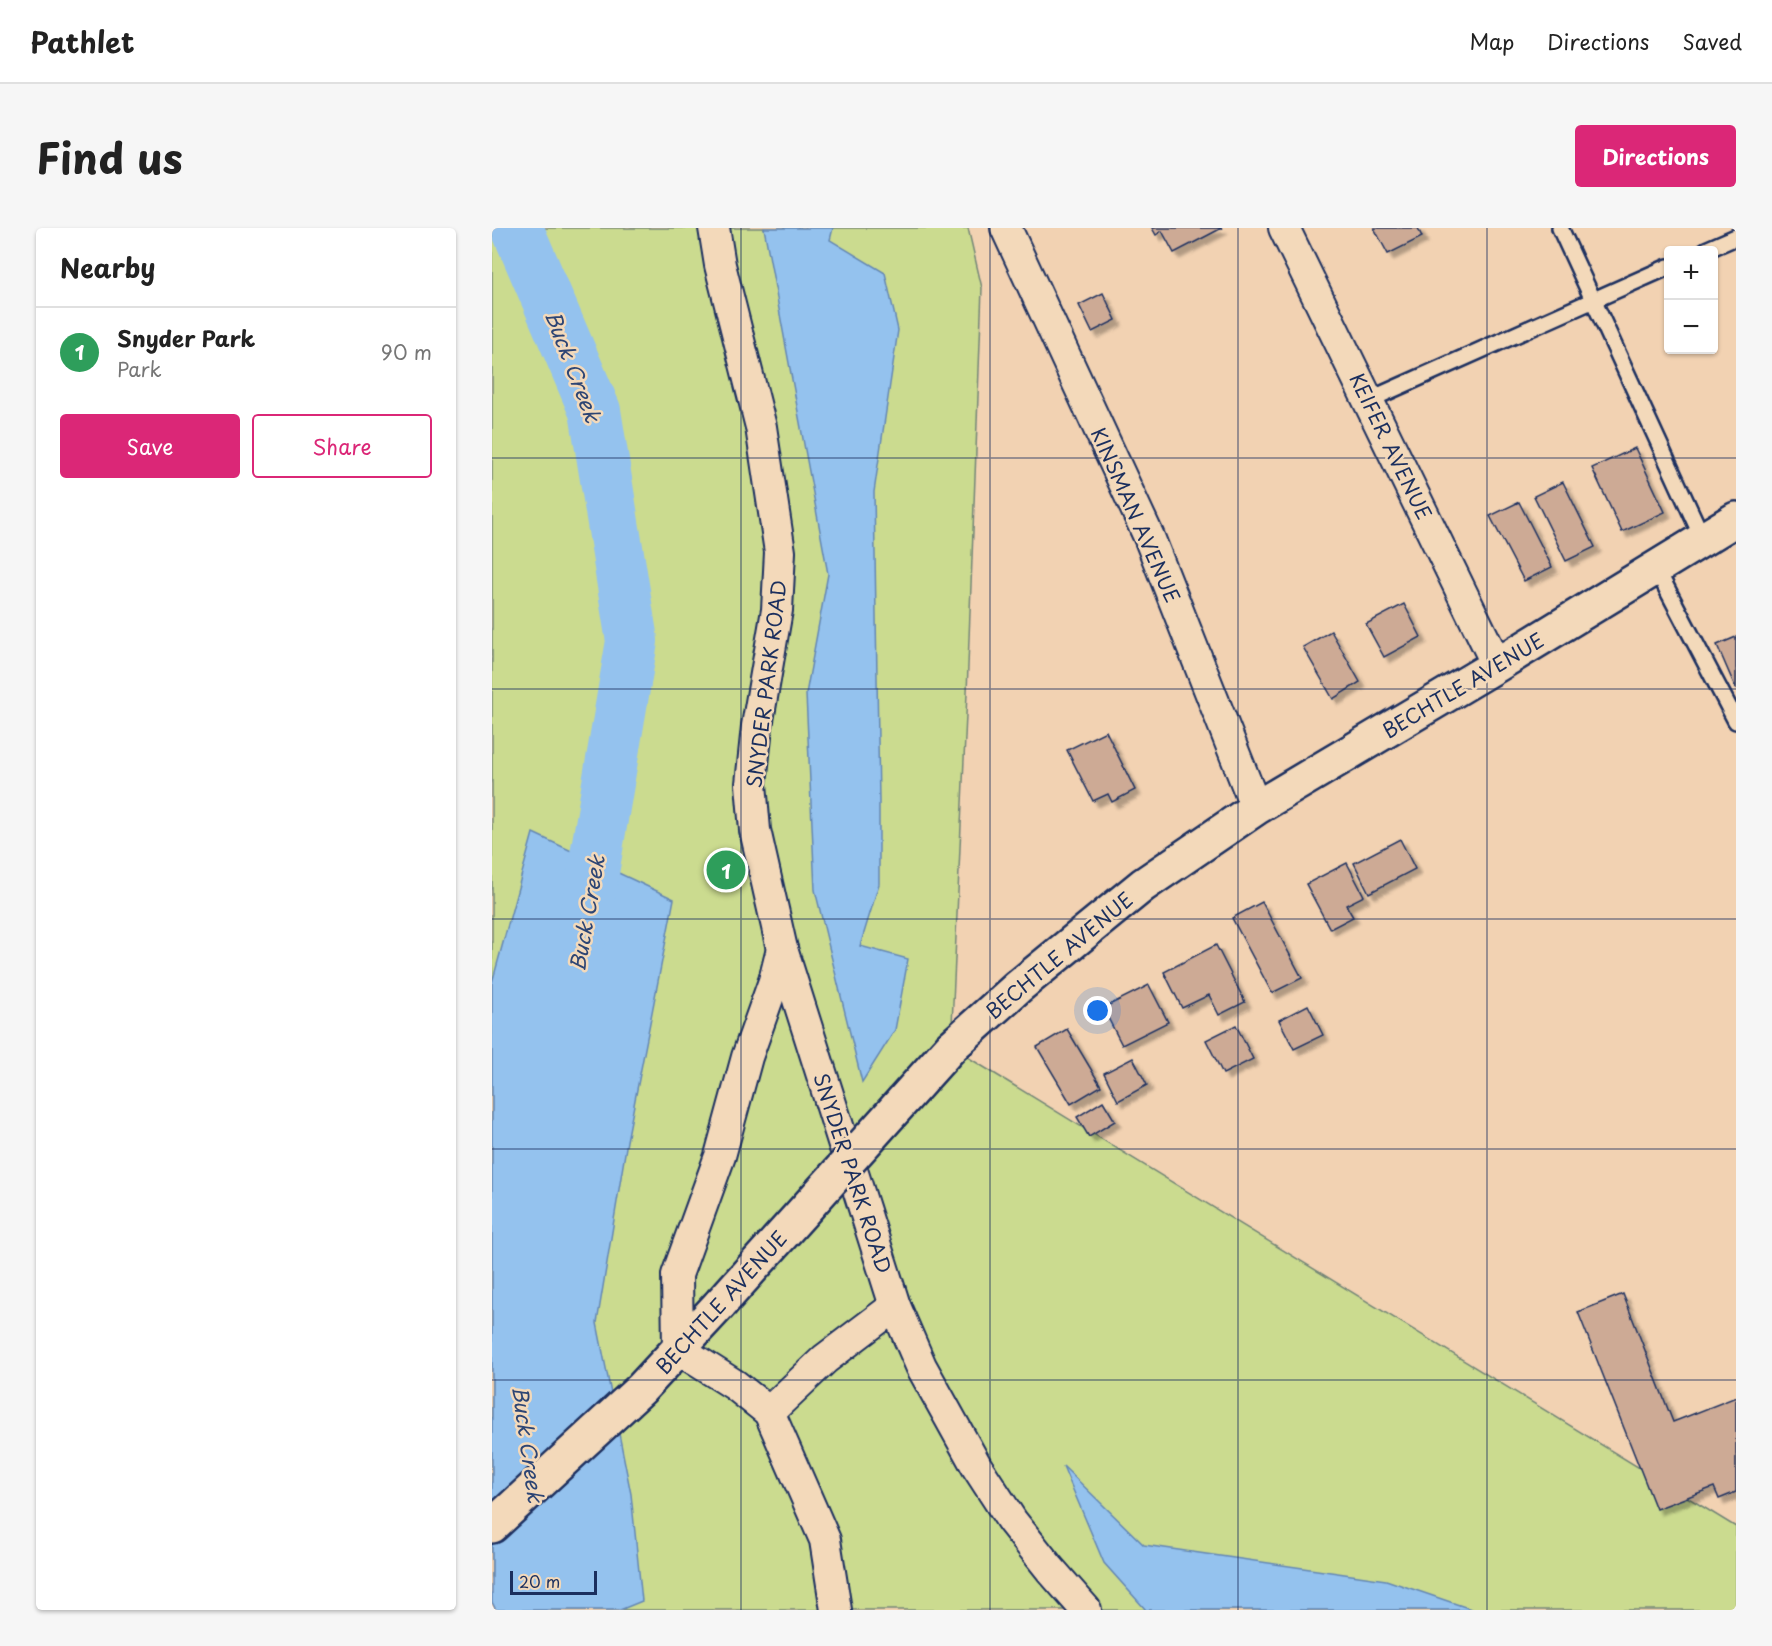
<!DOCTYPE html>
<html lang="en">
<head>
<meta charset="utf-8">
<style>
	body { margin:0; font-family:"Playpen Sans",sans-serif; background:#f6f6f6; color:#222 }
	.controls { position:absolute; right:18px; top:18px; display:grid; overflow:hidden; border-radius:6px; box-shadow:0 2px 4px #0004 }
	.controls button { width:54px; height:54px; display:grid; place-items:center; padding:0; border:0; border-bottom:2px solid #e0e0e0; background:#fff; color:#222; font:30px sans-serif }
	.scale { position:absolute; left:18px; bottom:15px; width:87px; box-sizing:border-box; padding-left:6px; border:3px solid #1b2f5e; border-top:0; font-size:16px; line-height:21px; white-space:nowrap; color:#1b2f5e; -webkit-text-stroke:4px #f3d9ba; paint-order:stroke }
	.you { position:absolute; left:606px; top:783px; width:21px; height:21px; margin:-15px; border:4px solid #fff; border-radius:50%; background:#1a73e8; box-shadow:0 0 0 9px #1a73e833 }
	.badge { display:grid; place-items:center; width:39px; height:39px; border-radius:50%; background:#db2777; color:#fff; font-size:20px; font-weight:700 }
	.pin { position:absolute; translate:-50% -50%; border:3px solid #fff; box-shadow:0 2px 6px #0006 }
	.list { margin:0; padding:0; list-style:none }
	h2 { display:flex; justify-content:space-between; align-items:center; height:78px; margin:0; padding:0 24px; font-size:26px }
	h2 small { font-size:20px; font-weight:400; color:#767676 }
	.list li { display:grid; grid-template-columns:39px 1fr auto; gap:18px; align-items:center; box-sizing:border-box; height:90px; padding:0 24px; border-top:2px solid #e0e0e0 }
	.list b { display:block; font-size:22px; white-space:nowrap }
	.list p { margin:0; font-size:20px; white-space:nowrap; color:#767676 }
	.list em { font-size:20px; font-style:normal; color:#767676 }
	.actions { display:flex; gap:12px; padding:18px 24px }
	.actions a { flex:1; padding:14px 0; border:2px solid #db2777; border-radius:6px; text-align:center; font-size:21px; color:#db2777 }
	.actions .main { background:#db2777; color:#fff }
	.map { position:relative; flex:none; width:1244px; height:1382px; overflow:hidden; border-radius:6px }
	header { display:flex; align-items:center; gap:36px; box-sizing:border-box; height:84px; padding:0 30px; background:#fff; border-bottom:2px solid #e0e0e0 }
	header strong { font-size:28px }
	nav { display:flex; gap:33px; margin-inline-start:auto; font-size:21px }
	.intro { display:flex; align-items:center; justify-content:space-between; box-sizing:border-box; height:144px; padding:0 36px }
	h1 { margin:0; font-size:42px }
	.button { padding:15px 27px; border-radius:6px; background:#db2777; color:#fff; font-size:21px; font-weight:700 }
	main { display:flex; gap:36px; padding:0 36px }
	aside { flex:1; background:#fff; border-radius:6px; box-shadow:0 2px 4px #0004 }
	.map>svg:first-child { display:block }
</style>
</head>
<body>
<header>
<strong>Pathlet</strong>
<nav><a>Map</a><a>Directions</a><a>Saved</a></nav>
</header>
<div class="intro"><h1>Find us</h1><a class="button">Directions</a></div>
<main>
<aside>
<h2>Nearby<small></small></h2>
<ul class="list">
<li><span class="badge" style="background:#2e9e5b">1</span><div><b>Snyder Park</b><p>Park</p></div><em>90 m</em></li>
</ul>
<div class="actions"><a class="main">Save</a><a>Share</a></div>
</aside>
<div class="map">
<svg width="1244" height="1382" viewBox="0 0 1244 1382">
	<defs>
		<filter id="shadow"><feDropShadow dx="5.5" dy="5.5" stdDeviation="1.5" flood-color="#0004"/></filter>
	</defs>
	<rect width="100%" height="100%" fill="#f2d2b2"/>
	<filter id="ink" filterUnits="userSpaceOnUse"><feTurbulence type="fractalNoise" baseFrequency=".0167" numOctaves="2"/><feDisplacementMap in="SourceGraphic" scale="12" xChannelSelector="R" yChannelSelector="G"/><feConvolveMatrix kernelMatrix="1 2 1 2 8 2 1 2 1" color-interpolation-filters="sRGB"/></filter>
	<g filter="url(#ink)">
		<polygon fill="#cbdb8f" stroke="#738576" stroke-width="1.5" points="0,0 476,0 490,60 475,465 459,819 1244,1299 1244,1382 15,1382 0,1349"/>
		<g fill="#94c2ee" stroke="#6487b4" stroke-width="1.5">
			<polygon points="272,0 341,0 338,12 393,45 406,102 382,264 387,573 387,656 368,718 416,731 403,802 370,854 323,662 314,466 336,346"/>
			<polygon points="41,605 182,671 135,913 105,1095 139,1266 150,1373 128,1382 4,1382 0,1374 0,755"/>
			<polygon points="571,1238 652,1317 894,1352 982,1382 654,1382 612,1335"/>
		</g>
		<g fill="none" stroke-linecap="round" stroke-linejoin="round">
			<polyline stroke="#94c2ee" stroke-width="52" points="25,0 103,183 140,413 91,704"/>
		</g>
		<g fill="#cdaa95" stroke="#1b2f5e" stroke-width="1.5" filter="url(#shadow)">
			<polygon points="660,0 730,0 682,25 670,3 664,7"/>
			<polygon points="882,0 926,0 930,9 896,26"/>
			<polygon points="611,65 624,92 600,104 587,77"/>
			<polygon points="1143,220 1173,284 1130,304 1100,240"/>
			<polygon points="1071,254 1103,319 1074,333 1042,268"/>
			<polygon points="1027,274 1060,339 1032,353 998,288"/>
			<polygon points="912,376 929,409 892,429 874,396"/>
			<polygon points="839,403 868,454 841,471 811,419"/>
			<polygon points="1244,409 1244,461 1225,417"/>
			<polygon points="614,503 643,562 620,574 616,566 601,573 575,522"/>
			<polygon points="908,611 923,641 877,665 862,635"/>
			<polygon points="855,635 872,668 854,677 861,689 838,701 814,656"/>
			<polygon points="770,674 810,750 780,765 740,690"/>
			<polygon points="724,717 753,774 727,787 717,767 690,780 672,744"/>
			<polygon points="657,757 676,794 630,817 611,780"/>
			<polygon points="816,777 831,807 802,821 787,792"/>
			<polygon points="744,797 761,831 731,846 714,812"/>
			<polygon points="575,801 609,858 579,876 545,819"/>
			<polygon points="641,830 655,857 626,873 612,845"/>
			<polygon points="611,873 623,893 597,909 585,889"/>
			<polygon points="1131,1066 1181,1194 1244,1169 1244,1264 1227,1271 1222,1259 1164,1281 1086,1084"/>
		</g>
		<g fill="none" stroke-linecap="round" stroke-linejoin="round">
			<g stroke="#1b2f5e" stroke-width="20">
				<g id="service">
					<polyline points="1068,0 1211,311"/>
					<polyline points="1214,22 1244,9"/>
					<polyline points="877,172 1176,39"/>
					<polyline points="1164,340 1244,493"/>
				</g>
			</g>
			<g stroke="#1b2f5e" stroke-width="34">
				<g id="minor">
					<polyline points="222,0 228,37 269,199 288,324 285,382 265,498 259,556 263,602 290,721 403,1078 429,1138 485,1239 520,1293 558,1341 594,1382"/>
					<polyline points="514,0 657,309 764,580"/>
					<polyline points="792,0 1005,437"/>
					<polyline points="277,1184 243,1157 186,1121 185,1047 228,928 255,829 282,753 290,721"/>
					<polyline points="344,1382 333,1312 277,1184 333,1131 403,1078"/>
				</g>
			</g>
			<g stroke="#1b2f5e" stroke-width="38">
				<g id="secondary">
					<polyline points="459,819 526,759 651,657 764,580 1005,437 1244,291"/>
					<polyline points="0,1298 149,1161 229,1075"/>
				</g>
			</g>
			<use href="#service" stroke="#f3d9ba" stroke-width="15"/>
			<use href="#minor" stroke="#f3d9ba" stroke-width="30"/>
			<use href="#secondary" stroke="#f3d9ba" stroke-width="33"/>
			<g stroke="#1b2f5e" stroke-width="38" stroke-linecap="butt">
				<polyline id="secondary-bridge" points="229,1075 459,819"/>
			</g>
			<use href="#secondary-bridge" stroke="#f3d9ba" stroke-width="33"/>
		</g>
	</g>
	<path fill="none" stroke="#1b2f5e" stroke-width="1.5" stroke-opacity="0.55" d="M249,0V1382M498,0V1382M746,0V1382M995,0V1382M0,230H1244M0,461H1244M0,691H1244M0,921H1244M0,1152H1244"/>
	<g text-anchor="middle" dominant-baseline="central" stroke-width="5" stroke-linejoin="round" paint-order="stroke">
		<g font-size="20" fill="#1b2f5e" stroke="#f3d9ba">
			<text transform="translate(899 218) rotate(64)">KEIFER AVENUE</text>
			<text transform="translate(644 287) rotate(66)">KINSMAN AVENUE</text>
			<text transform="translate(274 456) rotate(-83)">SNYDER PARK ROAD</text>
			<text transform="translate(971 457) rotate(-31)">BECHTLE AVENUE</text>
			<text transform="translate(567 727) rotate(-40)">BECHTLE AVENUE</text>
			<text transform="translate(361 945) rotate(72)">SNYDER PARK ROAD</text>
			<text transform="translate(229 1074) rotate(-48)">BECHTLE AVENUE</text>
		</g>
		<g font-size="21" font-style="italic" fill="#2d4574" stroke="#f3d9ba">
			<text transform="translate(82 138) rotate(69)">Buck Creek</text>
			<text transform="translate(94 685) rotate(-80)">Buck Creek</text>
			<text transform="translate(37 1216) rotate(82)">Buck Creek</text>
		</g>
	</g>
</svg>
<div class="controls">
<button>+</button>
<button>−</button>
</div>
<div class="scale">20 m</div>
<div class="you"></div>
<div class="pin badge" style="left:234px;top:642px;background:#2e9e5b">1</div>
</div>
</main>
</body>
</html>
